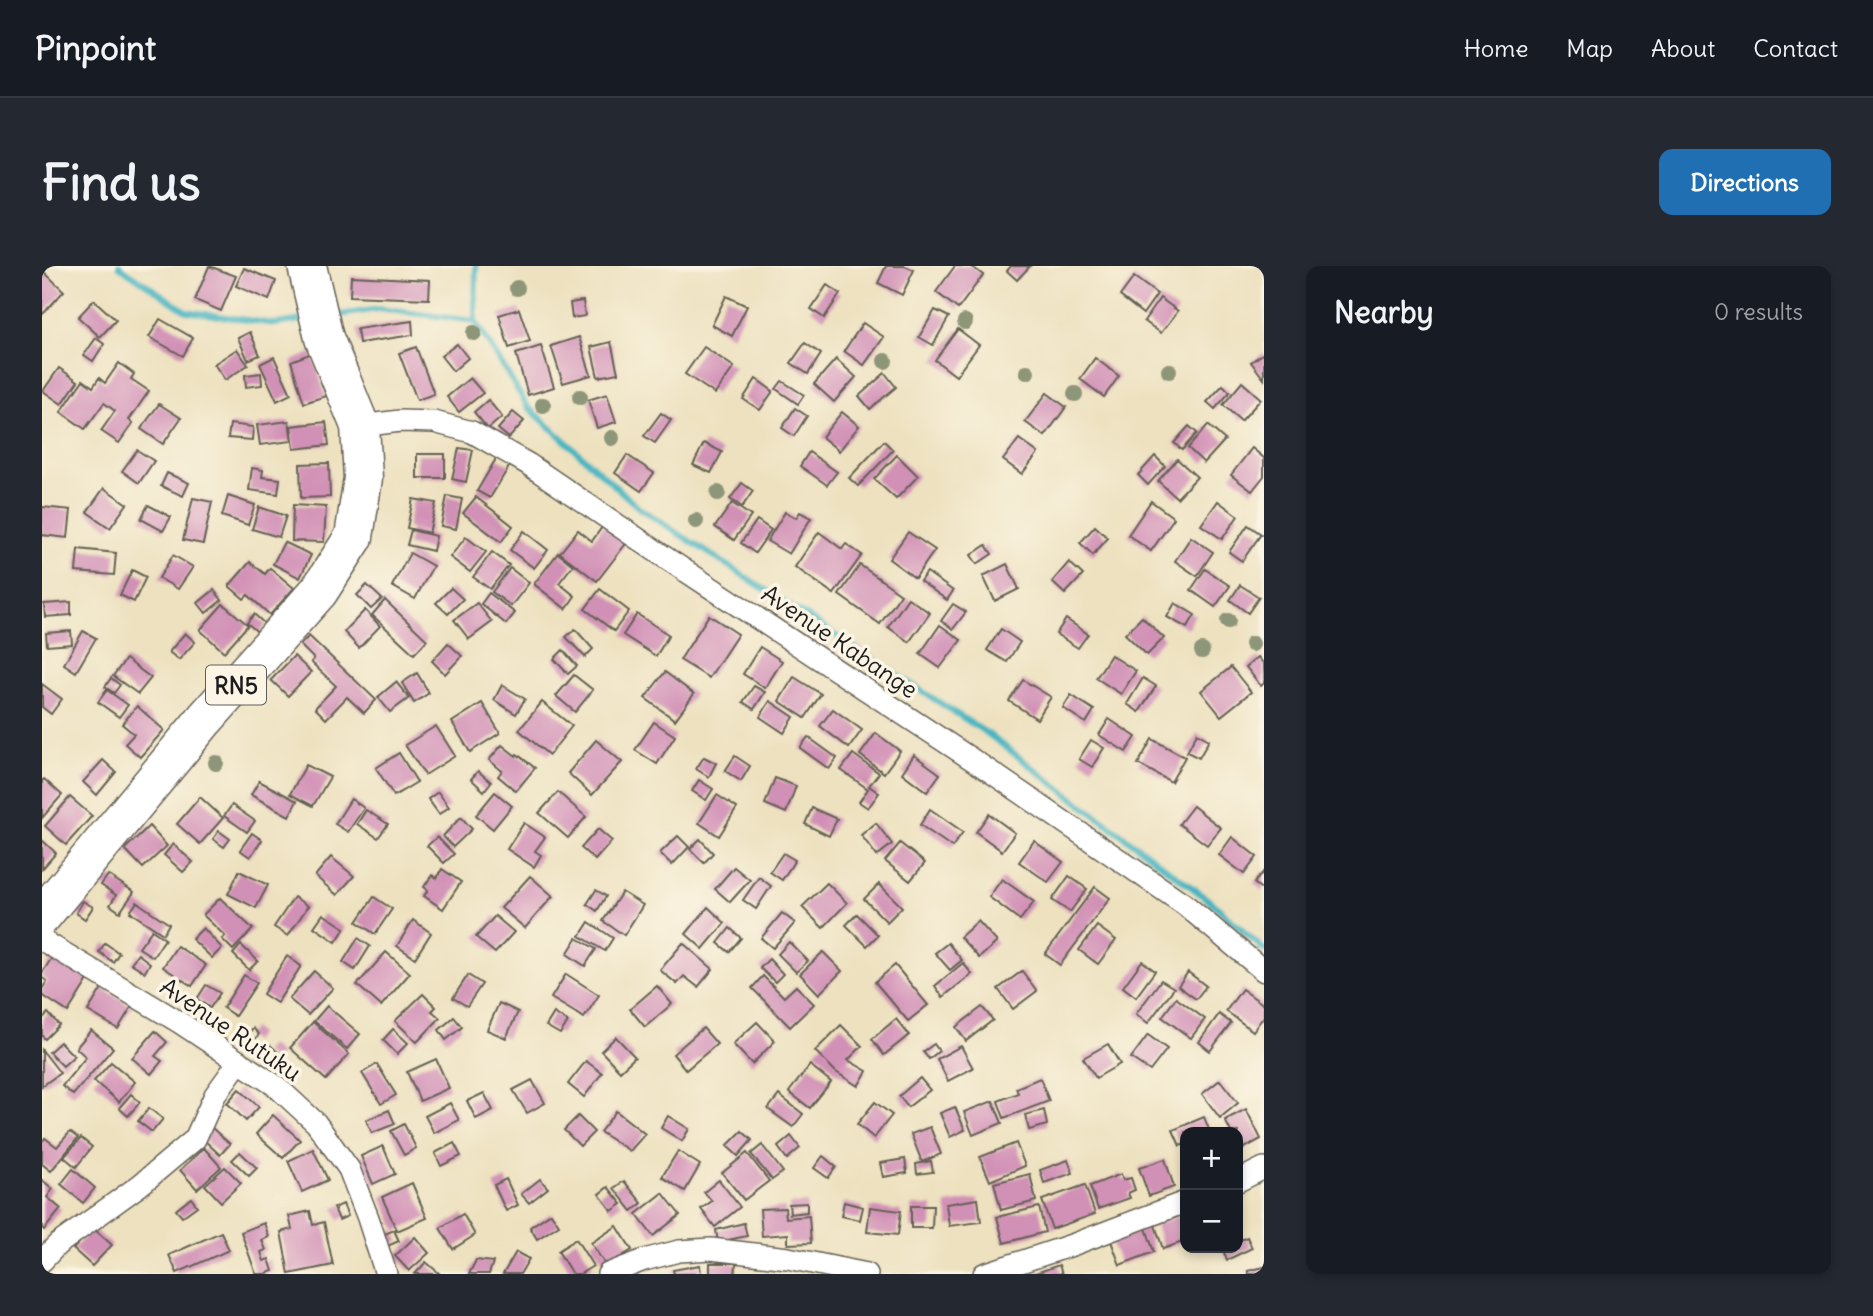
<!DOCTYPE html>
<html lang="en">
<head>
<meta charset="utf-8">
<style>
	body { margin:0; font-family:Delius,sans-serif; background:#242831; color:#f1f3f6 }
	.controls { position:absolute; right:21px; bottom:21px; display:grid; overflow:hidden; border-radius:14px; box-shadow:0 4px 10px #0003 }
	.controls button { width:63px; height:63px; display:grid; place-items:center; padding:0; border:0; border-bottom:2px solid #363941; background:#171b24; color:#f1f3f6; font:35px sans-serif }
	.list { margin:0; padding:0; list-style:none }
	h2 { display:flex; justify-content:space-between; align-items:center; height:91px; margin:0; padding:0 28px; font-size:30px }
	h2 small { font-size:23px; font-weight:400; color:#9ea1a6 }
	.map { position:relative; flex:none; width:1222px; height:1008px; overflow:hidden; border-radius:14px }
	header { display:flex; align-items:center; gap:42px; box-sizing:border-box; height:98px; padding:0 35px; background:#171b24; border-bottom:2px solid #363941 }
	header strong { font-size:33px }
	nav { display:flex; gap:38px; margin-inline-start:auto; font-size:24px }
	.intro { display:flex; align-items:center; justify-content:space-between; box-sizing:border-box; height:168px; padding:0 42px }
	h1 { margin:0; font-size:49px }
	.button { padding:18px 32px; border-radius:14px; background:#1f6fb2; color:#fff; font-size:24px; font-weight:700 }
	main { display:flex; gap:42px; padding:0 42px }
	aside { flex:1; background:#171b24; border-radius:14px; box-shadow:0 4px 10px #0003 }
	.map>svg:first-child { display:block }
</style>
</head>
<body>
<header>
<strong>Pinpoint</strong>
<nav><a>Home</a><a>Map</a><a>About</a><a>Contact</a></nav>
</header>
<div class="intro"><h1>Find us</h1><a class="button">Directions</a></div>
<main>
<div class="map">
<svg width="1222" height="1008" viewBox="0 0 1222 1008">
	<rect width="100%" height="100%" fill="#fcf5e5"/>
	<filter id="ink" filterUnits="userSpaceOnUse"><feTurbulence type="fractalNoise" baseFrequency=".0143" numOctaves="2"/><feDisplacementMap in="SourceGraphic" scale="14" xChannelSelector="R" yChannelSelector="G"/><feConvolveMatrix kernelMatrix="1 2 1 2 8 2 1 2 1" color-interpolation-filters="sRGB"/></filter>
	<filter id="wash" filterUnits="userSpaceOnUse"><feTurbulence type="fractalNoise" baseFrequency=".00686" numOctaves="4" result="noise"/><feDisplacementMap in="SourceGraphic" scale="28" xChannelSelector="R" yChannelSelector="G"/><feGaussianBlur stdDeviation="1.57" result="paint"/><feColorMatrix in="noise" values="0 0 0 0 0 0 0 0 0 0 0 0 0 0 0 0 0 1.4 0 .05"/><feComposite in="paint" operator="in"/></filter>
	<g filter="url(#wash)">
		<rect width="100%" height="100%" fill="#ede1bf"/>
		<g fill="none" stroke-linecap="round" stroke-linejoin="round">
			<g stroke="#47b5c1" stroke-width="6">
				<polyline points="77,0 144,45 233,58 267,53"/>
				<polyline points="434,0 433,55 486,141 597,242 946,468 1172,638 1222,684"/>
				<polyline points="291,50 337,43 433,55"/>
			</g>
		</g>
		<g id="blocks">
			<g fill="#d190b6">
				<polygon points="167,0 194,10 179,45 153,34"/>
				<polygon points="844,0 863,0 872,4 860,29 836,17"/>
				<polygon points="913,0 929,0 941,9 916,43 894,26"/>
				<polygon points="969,0 988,0 975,14 965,5"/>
				<polygon points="202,2 234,15 227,34 194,20"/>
				<polygon points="0,4 22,25 0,49"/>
				<polygon points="309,10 388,14 387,33 308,30"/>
				<polygon points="1092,11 1115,28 1101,48 1078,30"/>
				<polygon points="785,19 798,28 782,52 769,43"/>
				<polygon points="684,30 705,40 690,70 670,59"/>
				<polygon points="1118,32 1136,45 1119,67 1102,55"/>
				<polygon points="52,34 74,54 58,71 36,51"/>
				<polygon points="541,35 543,50 530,52 528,37"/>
				<polygon points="477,43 488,75 467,82 457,49"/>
				<polygon points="893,44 907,51 891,79 877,71"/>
				<polygon points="118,53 151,72 141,90 107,71"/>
				<polygon points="370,55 371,69 317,77 315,63"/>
				<polygon points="821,57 842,71 822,99 802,85"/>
				<polygon points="916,63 937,79 914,110 893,94"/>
				<polygon points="208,66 218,89 206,94 196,72"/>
				<polygon points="537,71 549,109 521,117 509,80"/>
				<polygon points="54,72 62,78 51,95 42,89"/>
				<polygon points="569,76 576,107 556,111 549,81"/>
				<polygon points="763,77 779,88 766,108 749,97"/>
				<polygon points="415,78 426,92 411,105 399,90"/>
				<polygon points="499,80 512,121 486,129 474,88"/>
				<polygon points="374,81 392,128 375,134 357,87"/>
				<polygon points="662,81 692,101 673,128 643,108"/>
				<polygon points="195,83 206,99 183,114 172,98"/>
				<polygon points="270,87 284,130 262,137 249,95"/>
				<polygon points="1222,87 1222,113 1209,96"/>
				<polygon points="232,91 249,128 235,135 218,98"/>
				<polygon points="1053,92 1077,110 1062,131 1038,113"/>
				<polygon points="794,93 814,111 792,136 772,118"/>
				<polygon points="77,97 92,108 89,113 107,125 87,154 91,157 77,177 59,165 73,145 62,137 43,163 19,146 41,114 51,121 57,112 63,117"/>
				<polygon points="17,102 36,115 20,138 1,125"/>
				<polygon points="219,107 220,119 204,121 203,109"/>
				<polygon points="843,107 854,121 828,143 817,130"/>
				<polygon points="428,112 441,127 417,146 405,131"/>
				<polygon points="714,113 731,125 718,144 701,133"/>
				<polygon points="740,115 762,129 756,138 734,123"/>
				<polygon points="1200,116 1219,133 1199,155 1181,139"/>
				<polygon points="1181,119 1188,126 1173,143 1165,136"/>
				<polygon points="1005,127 1024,141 1003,170 983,156"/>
				<polygon points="565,128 574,156 555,162 546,134"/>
				<polygon points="446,134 460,151 446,163 432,146"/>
				<polygon points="117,138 139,152 121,178 99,163"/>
				<polygon points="753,142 765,150 752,170 740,162"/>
				<polygon points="471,146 482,155 467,172 456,163"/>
				<polygon points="800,146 817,160 797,185 780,171"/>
				<polygon points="619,147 629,154 613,177 602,170"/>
				<polygon points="247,155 250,175 218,179 215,159"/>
				<polygon points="284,156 287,179 252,183 249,160"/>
				<polygon points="188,158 211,161 210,174 186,172"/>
				<polygon points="1166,159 1183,174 1162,197 1146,182"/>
				<polygon points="1147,160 1155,167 1140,184 1132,177"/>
				<polygon points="977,173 996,187 980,208 961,194"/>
				<polygon points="842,175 851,184 816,220 807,212"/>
				<polygon points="662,177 680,186 669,207 651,199"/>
				<polygon points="417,182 431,184 424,216 410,213"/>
				<polygon points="1210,182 1222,192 1222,210 1210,225 1189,209"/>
				<polygon points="95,184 112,195 97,217 80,205"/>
				<polygon points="767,186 795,206 785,219 758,200"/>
				<rect x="375" y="188" width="28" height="24"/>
				<polygon points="585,189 612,207 599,225 573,207"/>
				<polygon points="855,189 876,210 854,233 832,213"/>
				<polygon points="1113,190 1123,200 1106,219 1096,209"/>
				<polygon points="455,191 468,199 448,232 435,225"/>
				<polygon points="1135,193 1155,211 1135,232 1116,215"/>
				<polygon points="287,197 288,231 259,232 258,198"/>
				<polygon points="210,202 221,204 220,211 238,213 236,228 207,224"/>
				<polygon points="125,207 147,217 141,230 119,220"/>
				<polygon points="700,217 711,225 700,241 688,233"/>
				<polygon points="62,222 85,238 68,262 45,246"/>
				<polygon points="186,230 213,239 206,259 180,250"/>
				<polygon points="405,230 420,233 414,263 399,260"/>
				<polygon points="434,231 471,260 459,276 421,247"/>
				<polygon points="151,232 170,236 161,278 141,274"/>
				<polygon points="371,233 394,237 387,267 365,262"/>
				<polygon points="1109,235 1132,252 1109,285 1086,269"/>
				<polygon points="1176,235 1196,250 1180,273 1159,259"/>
				<polygon points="690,237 709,250 692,274 673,261"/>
				<polygon points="106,239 129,251 121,265 99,253"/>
				<polygon points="251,239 284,241 282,276 250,275"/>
				<polygon points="0,241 29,244 26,272 0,269"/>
				<polygon points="217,241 244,250 237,271 210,263"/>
				<polygon points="743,246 754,252 758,246 769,252 747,288 725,275"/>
				<polygon points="715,254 729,264 713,287 699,277"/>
				<polygon points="563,257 586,275 555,315 518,287 536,264 550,275"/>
				<polygon points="1206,259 1219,268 1200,295 1187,286"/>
				<polygon points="1053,260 1066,272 1051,289 1038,277"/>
				<polygon points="369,264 394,270 391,285 365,279"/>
				<polygon points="482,265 506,284 492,302 468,284"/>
				<polygon points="777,266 800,283 804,278 820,289 792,328 753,301"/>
				<polygon points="866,266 893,284 873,312 847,293"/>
				<polygon points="424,271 444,286 428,306 408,291"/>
				<polygon points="1149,271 1171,286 1155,310 1133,295"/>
				<polygon points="242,276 269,289 258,312 231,298"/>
				<polygon points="944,279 950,288 935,298 929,289"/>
				<polygon points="36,283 74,287 72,309 34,306"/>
				<polygon points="450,286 467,299 448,323 431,311"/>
				<polygon points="368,287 391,300 373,333 350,320"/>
				<polygon points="516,287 531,299 517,317 533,330 524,343 492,318"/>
				<polygon points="131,289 151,301 136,323 117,312"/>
				<polygon points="208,296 223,308 228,302 252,322 228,349 206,329 202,333 187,320"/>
				<polygon points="1027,296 1041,309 1023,328 1010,316"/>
				<polygon points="965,298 977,323 953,335 941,310"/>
				<polygon points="818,299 859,328 838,358 797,329"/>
				<polygon points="468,302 487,317 469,340 450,326"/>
				<polygon points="1163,303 1188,320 1173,341 1149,324"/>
				<polygon points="90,304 104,311 92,336 78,329"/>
				<polygon points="885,306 911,325 905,334 878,315"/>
				<polygon points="325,319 340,333 329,343 315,329"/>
				<polygon points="1198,319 1217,331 1206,347 1188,334"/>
				<polygon points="409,322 421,333 406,348 394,337"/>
				<polygon points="558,323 587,345 572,365 543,343"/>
				<polygon points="172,324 180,334 164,347 156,337"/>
				<polygon points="447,327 473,347 464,358 439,338"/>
				<polygon points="866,332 888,347 867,376 846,361"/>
				<polygon points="343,334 385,374 372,388 330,349"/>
				<polygon points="29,336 29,349 3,351 2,338"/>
				<polygon points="435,337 450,356 427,373 412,354"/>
				<polygon points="1133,337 1153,349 1145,362 1125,351"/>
				<polygon points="181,338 206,359 182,386 158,364"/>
				<polygon points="911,338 924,346 911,363 899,355"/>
				<polygon points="323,344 338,360 317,382 302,366"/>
				<polygon points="212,348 224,359 217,367 205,357"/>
				<polygon points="595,348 627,369 614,390 581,369"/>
				<polygon points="667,349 696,368 667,412 638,394"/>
				<polygon points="1100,351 1122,372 1105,389 1083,368"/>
				<polygon points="1024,353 1046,368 1036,382 1014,368"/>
				<polygon points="898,359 919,374 898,402 878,388"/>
				<polygon points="533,363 551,383 543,391 524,371"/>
				<polygon points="959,363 978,376 965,396 945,384"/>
				<polygon points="29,365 30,378 5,380 4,367"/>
				<polygon points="41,365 54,372 34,406 22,398"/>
				<polygon points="143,367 153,376 137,394 127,386"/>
				<polygon points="267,370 334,434 322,447 305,431 284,453 273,442 294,420 269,396 272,393 258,379"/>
				<polygon points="406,377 420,390 403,408 390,395"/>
				<polygon points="718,381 740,395 723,422 701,408"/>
				<polygon points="521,384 535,400 526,408 512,393"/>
				<polygon points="1069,389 1094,405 1079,428 1054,412"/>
				<polygon points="252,390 269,406 246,430 229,414"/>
				<polygon points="1216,391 1222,398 1222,417 1219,420 1204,401"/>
				<polygon points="84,393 109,412 96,428 71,410"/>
				<polygon points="1189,401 1209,426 1179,450 1159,425"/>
				<polygon points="623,406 652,428 633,454 603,432"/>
				<polygon points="375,407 387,427 372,437 360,417"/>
				<polygon points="532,409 551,424 533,446 514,430"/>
				<polygon points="752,411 779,428 763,452 737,435"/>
				<polygon points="69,412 78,419 72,427 63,421"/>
				<polygon points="1101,412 1114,420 1097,446 1085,438"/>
				<polygon points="981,414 1009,431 995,453 967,435"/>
				<polygon points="354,416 367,432 348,446 336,431"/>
				<polygon points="0,418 20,433 9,448 0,441"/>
				<polygon points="460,419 483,433 474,448 452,434"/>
				<polygon points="712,420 723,426 712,443 701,436"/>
				<polygon points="65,424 86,439 77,451 56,436"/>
				<polygon points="1029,429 1052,444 1044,457 1021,442"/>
				<polygon points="728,435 752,451 742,467 718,451"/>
				<polygon points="500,436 530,460 507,489 477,464"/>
				<polygon points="440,437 458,467 428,486 410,456"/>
				<polygon points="95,440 122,464 98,491 83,478 92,468 80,458"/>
				<polygon points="791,443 820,464 807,482 778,460"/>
				<polygon points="1067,453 1094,471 1084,486 1057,469"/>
				<polygon points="612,456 633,470 615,498 593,484"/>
				<polygon points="394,460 413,490 383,509 363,479"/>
				<polygon points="834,467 858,485 842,507 818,489"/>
				<polygon points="1155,467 1167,474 1157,492 1145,486"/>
				<polygon points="766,471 795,492 787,503 758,482"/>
				<polygon points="1110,473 1143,491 1129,516 1096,498"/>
				<polygon points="554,474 580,496 550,529 526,507"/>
				<polygon points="1049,474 1062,482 1050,501 1037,493"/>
				<polygon points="460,479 474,490 475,488 493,502 474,525 456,510 460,505 447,494"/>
				<polygon points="357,487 375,516 352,530 334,502"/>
				<polygon points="811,488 837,507 827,520 837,527 826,542 817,536 826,523 799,504"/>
				<polygon points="872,489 898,508 885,526 860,507"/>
				<polygon points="693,490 708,500 699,515 683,505"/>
				<polygon points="662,491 674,497 667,511 654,503"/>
				<polygon points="61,494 74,506 55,529 41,516"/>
				<polygon points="264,499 288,511 271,540 248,528"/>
				<polygon points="436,505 449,516 442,525 429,513"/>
				<polygon points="733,512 754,520 744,547 723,538"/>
				<polygon points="2,513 20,529 0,552 0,515"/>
				<polygon points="657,514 671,523 664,534 650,525"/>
				<polygon points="217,515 255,535 247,550 209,529"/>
				<polygon points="396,526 407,541 397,548 386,533"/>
				<polygon points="453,526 470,540 451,563 434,549"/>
				<polygon points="516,526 544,551 526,572 497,547"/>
				<polygon points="675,529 695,542 677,570 657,557"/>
				<polygon points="28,531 50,550 24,579 3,560"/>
				<polygon points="158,531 181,552 158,578 135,558"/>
				<polygon points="309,533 322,542 306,566 293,558"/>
				<polygon points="190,539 213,555 205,566 182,550"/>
				<polygon points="1151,540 1179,562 1165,579 1137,558"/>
				<polygon points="770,542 795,553 787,570 763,558"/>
				<polygon points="888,543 921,566 910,581 878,559"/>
				<polygon points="324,544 346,558 336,572 315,558"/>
				<polygon points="947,548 973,567 960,585 934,566"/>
				<polygon points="419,551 430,563 411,581 401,570"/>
				<polygon points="482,557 503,571 493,585 499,589 492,601 465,583"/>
				<polygon points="834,557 850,578 835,590 819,569"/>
				<polygon points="107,560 125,580 101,602 83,583"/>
				<polygon points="556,563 570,575 553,594 539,582"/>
				<polygon points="177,565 188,573 182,581 171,573"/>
				<polygon points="210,567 220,574 208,591 198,584"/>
				<polygon points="636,570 647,581 630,599 618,587"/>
				<polygon points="395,571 412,588 402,597 385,580"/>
				<polygon points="1190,571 1215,591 1202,608 1177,589"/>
				<polygon points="658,573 671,587 662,597 648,583"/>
				<polygon points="0,574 14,587 0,603"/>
				<polygon points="992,575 1021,596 1006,616 977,596"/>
				<polygon points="858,577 883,597 868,615 843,595"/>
				<polygon points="131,578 151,596 141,606 122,589"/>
				<polygon points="741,587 753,594 740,614 728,606"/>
				<polygon points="289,591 312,610 295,629 273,610"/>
				<polygon points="692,601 708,614 688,636 673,623"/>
				<polygon points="400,603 419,616 401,643 382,630 386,624 382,621 390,609 395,612"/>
				<polygon points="197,605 226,619 214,642 186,628"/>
				<polygon points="1222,605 1222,625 1212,617"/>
				<polygon points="66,609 92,626 78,646 68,639 74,629 59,619"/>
				<polygon points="488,610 511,630 483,662 459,642"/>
				<polygon points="1027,610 1045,623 1028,646 1010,634"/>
				<polygon points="717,611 729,620 714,643 701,634"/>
				<polygon points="960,613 992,636 978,654 947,631"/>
				<polygon points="785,617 805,637 781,662 760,641"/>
				<polygon points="837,618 860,641 845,656 822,633"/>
				<polygon points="1053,621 1068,632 1018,699 1003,688"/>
				<polygon points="554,624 564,630 555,645 545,638"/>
				<polygon points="580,626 601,639 582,669 561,655"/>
				<polygon points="252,631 266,640 246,670 232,661"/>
				<polygon points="332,631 350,643 333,668 315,656"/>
				<polygon points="178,632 211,663 191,684 180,673 183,670 161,649"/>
				<polygon points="41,635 51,641 43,653 34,647"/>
				<polygon points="95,636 127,658 121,668 88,646"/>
				<polygon points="666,641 683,657 661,683 644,668"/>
				<polygon points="740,647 753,657 731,682 719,672"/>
				<polygon points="281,648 303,662 294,676 272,661"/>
				<polygon points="815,648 836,669 825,680 804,659"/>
				<polygon points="453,650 472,666 453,687 434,671"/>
				<polygon points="371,654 389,667 373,692 355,680"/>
				<polygon points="936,655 955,676 937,692 918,671"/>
				<polygon points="547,656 571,672 563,685 538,670"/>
				<polygon points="1055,660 1074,674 1056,698 1037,684"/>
				<polygon points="161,662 180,682 170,692 150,673"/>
				<polygon points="688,662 699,672 687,686 676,677"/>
				<polygon points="110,664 123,673 111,691 97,682"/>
				<polygon points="316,672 328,680 313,704 301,696"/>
				<polygon points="535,672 554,683 543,700 525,688"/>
				<polygon points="747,676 766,695 754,706 736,688"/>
				<polygon points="63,677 77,687 71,696 57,686"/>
				<polygon points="641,677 671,703 656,721 642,710 635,718 618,704"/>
				<polygon points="906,677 920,694 908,704 893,687"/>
				<polygon points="199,679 216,695 207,704 191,688"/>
				<polygon points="135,680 164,699 150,720 121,701"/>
				<polygon points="344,686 368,707 339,740 315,719"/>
				<polygon points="781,686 800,705 777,728 758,708"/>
				<polygon points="96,688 108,697 103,706 89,697"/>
				<polygon points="11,690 47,712 26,746 0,729 0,723 5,715 0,712 0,707"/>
				<polygon points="245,690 259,700 235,737 221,728"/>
				<polygon points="727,693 741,708 733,716 718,702"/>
				<polygon points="1100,695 1113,705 1094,731 1081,721"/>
				<polygon points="921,697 930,708 901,731 893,720"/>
				<polygon points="853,699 886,739 866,755 833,716"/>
				<polygon points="272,705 291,722 266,749 247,733"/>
				<polygon points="980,705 995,725 971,743 956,723"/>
				<polygon points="1146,706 1164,720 1154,733 1136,720"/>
				<polygon points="524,708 557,729 542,752 509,732"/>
				<polygon points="202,709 215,717 193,750 181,742"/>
				<polygon points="426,709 440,718 425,740 411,732"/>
				<polygon points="721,710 742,731 754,720 772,738 748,761 710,722"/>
				<polygon points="1119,714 1132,722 1106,757 1094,748"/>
				<polygon points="164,719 178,727 168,742 155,733"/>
				<polygon points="615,720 630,738 603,761 588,743"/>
				<polygon points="60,722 90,740 76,763 46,745"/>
				<polygon points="1200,723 1222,739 1222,750 1211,765 1184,745"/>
				<polygon points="381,728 394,741 390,745 398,752 375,776 353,755"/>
				<polygon points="1134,732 1163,753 1149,772 1120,751"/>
				<polygon points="457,737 476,746 464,772 445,764"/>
				<polygon points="285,740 318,768 305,783 272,755"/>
				<polygon points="940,741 951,754 924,775 914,761"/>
				<polygon points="6,747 17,759 3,773 0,770 0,753"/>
				<polygon points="512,747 526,756 518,768 504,760"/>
				<polygon points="1177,748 1189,757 1168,785 1157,776"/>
				<polygon points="412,751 420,761 404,774 397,764"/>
				<polygon points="854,753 867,769 842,789 830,773"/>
				<polygon points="271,756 307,788 284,814 248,782"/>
				<polygon points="715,756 733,775 710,798 691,778"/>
				<polygon points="799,759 820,780 806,794 825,805 816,820 794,806 773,785"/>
				<polygon points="211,762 217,768 211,776 204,770"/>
				<polygon points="661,762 675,778 644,804 631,788"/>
				<polygon points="351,763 366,777 355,788 341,774"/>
				<polygon points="49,764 71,782 31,829 20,820 44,791 34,782"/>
				<polygon points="113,765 125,776 113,790 120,795 109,808 90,792"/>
				<polygon points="1106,769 1125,783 1108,805 1089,792"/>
				<polygon points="574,771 593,791 578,805 559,785"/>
				<polygon points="18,776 32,790 21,800 7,786"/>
				<polygon points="892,778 897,785 887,793 881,786"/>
				<polygon points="1066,778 1078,798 1054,812 1041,792"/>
				<polygon points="228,779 238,788 232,795 222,786"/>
				<polygon points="919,780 931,802 906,815 895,793"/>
				<polygon points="0,784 18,807 0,820"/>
				<polygon points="394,793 407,822 378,835 365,806"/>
				<polygon points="544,795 560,807 542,831 526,818"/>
				<polygon points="69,796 93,816 77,836 52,815"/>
				<polygon points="335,798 354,829 339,838 320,807"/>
				<polygon points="768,799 789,816 768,842 747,826"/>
				<polygon points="878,812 888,824 866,841 857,830"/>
				<polygon points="998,812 1007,835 962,852 956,835 976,827 974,822"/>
				<polygon points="490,814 503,837 485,847 471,824"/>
				<polygon points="1178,814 1196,837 1178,852 1160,828"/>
				<polygon points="197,823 217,841 204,855 185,837"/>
				<polygon points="442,827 451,844 434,853 425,835"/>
				<polygon points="89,828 98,836 86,850 77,842"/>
				<polygon points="737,829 761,848 751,861 726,843"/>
				<polygon points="951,835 960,857 931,869 922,846"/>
				<polygon points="833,836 850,849 832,872 815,858"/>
				<polygon points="408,837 417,854 392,867 383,850"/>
				<polygon points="913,841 923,864 908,871 898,847"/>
				<polygon points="107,842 121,853 110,866 96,855"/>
				<polygon points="1204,843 1219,873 1199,884 1196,878 1196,866 1189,866 1183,854"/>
				<polygon points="347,844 353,858 330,867 324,854"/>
				<polygon points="1002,844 1005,859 987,864 983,849"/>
				<polygon points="574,845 603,868 588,885 558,866"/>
				<polygon points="231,849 258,874 241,892 214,868"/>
				<polygon points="536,850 552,866 538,880 522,864"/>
				<polygon points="626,850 647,863 640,875 619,862"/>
				<polygon points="1162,851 1168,866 1143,866 1143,878 1138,880 1131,864"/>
				<polygon points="362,858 374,882 362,889 349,865"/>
				<polygon points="888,861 899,888 880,896 869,868"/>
				<polygon points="170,862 188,878 178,889 161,873"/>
				<polygon points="700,865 710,874 696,890 685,880"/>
				<polygon points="28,866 36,872 9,905 0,898 0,876 3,872 15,881"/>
				<polygon points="749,870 758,882 745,893 736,881"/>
				<polygon points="39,872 50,881 34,901 22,891"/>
				<polygon points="412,877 419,890 399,900 393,887"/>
				<polygon points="974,877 983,900 948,915 938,891"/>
				<polygon points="720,879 741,906 730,914 709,888"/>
				<polygon points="341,880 353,908 331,918 319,890"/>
				<polygon points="162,882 179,901 155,923 138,904"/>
				<polygon points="271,883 286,914 260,926 246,895"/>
				<polygon points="636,885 658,899 643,925 620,911"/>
				<polygon points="198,886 215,902 207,910 190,894"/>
				<polygon points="705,887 727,915 702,934 680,907"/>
				<polygon points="781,890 794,901 786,912 772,902"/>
				<polygon points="863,893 865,907 841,911 838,897"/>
				<polygon points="1123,893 1132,921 1107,930 1097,902"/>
				<polygon points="1026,894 1031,907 1002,917 998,904"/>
				<polygon points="889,895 891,906 875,908 874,898"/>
				<polygon points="183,901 199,917 179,936 163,919"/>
				<polygon points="31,903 53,922 41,937 19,918"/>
				<polygon points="988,908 994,935 959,944 952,917"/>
				<polygon points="1079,908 1081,914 1089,912 1093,924 1086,927 1088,932 1056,943 1048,920"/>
				<polygon points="464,913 476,939 464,945 452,919"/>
				<polygon points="498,913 506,922 487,937 479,928"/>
				<polygon points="0,914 11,923 5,931 19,943 2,964 0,962"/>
				<polygon points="677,914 698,941 673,961 659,943 670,935 662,926"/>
				<polygon points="582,915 600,937 590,945 572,922"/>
				<polygon points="370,917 385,952 355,965 340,931"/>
				<polygon points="1043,919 1053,948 1010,963 1000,934"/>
				<polygon points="566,921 580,938 570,945 557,928"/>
				<polygon points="621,927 638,949 611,970 594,948"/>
				<polygon points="149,932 155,940 140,951 134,944"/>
				<polygon points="936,933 939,956 907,960 904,938"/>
				<polygon points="802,936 821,941 818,954 799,950"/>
				<polygon points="765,937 765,946 748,948 747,938"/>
				<polygon points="301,938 306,950 297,954 292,942"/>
				<polygon points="869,940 891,940 890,962 869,962"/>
				<polygon points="828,941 859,945 856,969 825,966"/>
				<polygon points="997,941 1003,966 962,977 955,951"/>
				<polygon points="743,942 744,952 767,950 769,977 746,978 746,968 720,970 718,943"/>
				<polygon points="268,945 271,959 282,956 291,999 247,1008 239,966 250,963 247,950"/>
				<polygon points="509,947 517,959 495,973 488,961"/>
				<polygon points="421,948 433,969 411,983 398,962"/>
				<polygon points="1143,948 1143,975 1121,983 1113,959"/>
				<polygon points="222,957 227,971 220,974 224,984 219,986 222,995 227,993 231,1005 223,1008 214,1008 199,966"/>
				<polygon points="702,957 705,970 676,976 674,964"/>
				<polygon points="575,960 590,984 564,1000 549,977"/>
				<polygon points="51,962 70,979 50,1000 31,983"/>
				<polygon points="1104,962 1112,986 1078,999 1069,975"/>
				<polygon points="352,964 357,975 341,982 336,971"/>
				<polygon points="179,966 187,984 135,1007 127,989"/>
				<polygon points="373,971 387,987 367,1005 353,990"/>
				<polygon points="1205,971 1210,982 1185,994 1180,982 1196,982 1196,975"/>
				<polygon points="534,973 551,1000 538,1008 530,1008 516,985"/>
				<polygon points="474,986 487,993 478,1008 461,1008"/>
				<polygon points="434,994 451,996 447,1008 427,1008"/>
				<polygon points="384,996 398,1008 373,1008"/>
				<polygon points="668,997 694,997 693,1008 668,1008"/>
				<polygon points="658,999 659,1008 632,1008 631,1004"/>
				<polygon points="1017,999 1020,1008 991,1008"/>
				<polygon points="1222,1001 1222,1008 1207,1008 1206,1005"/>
			</g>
		</g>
	</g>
	<g filter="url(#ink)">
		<use href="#blocks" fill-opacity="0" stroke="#656155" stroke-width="2"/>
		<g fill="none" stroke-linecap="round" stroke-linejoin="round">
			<g stroke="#656155" stroke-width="24">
				<g id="street">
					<polyline points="318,160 358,155 392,156 430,166 486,198 627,294 943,502 1142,638 1222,705"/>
					<polyline points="0,674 137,756 234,820 274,857 307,903 326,952 344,1008"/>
					<polyline points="1196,915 1222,902"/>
					<polyline points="0,995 15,979 98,919 153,873 173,829 196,797"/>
					<polyline points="566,1008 602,994 637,985 669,983 746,992 825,1008"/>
					<polyline points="942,1008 1030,979 1143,936"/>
				</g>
			</g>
			<g stroke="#656155" stroke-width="41">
				<polyline id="highway" points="0,650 163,453 277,325 312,271 321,212 318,160 282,72 265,0"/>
			</g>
			<use href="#street" stroke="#fff" stroke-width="21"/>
			<use href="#highway" stroke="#fff" stroke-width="38"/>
		</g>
		<g fill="#8e9679">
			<circle cx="475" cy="22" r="8"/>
			<circle cx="923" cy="56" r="8"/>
			<circle cx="432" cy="67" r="8"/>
			<circle cx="843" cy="95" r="8"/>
			<circle cx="1127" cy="105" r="8"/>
			<circle cx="985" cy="106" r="8"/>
			<circle cx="1033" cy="128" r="8"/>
			<circle cx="538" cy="131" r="8"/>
			<circle cx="501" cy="139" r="8"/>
			<circle cx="570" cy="172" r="8"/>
			<circle cx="676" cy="227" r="8"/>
			<circle cx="654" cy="255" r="8"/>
			<circle cx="1186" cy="355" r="8"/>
			<circle cx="1210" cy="378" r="8"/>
			<circle cx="1160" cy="385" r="8"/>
			<circle cx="174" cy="497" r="8"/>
		</g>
	</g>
	<g text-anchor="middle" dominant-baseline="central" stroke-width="7" stroke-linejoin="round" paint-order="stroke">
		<rect fill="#fcf5e5" stroke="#5f5d58" stroke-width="2" x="164" y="399.5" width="60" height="39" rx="5"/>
		<g font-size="23" font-weight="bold" fill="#1c1c1c">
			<text x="194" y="419">RN5</text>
		</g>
		<g font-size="24" fill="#1c1c1c" stroke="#fcf5e5">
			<text transform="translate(798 375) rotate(34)">Avenue Kabange</text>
			<text transform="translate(189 763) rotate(34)">Avenue Rutuku</text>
		</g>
	</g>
</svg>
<div class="controls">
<button>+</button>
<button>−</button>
</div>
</div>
<aside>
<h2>Nearby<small>0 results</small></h2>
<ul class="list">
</ul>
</aside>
</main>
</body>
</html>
